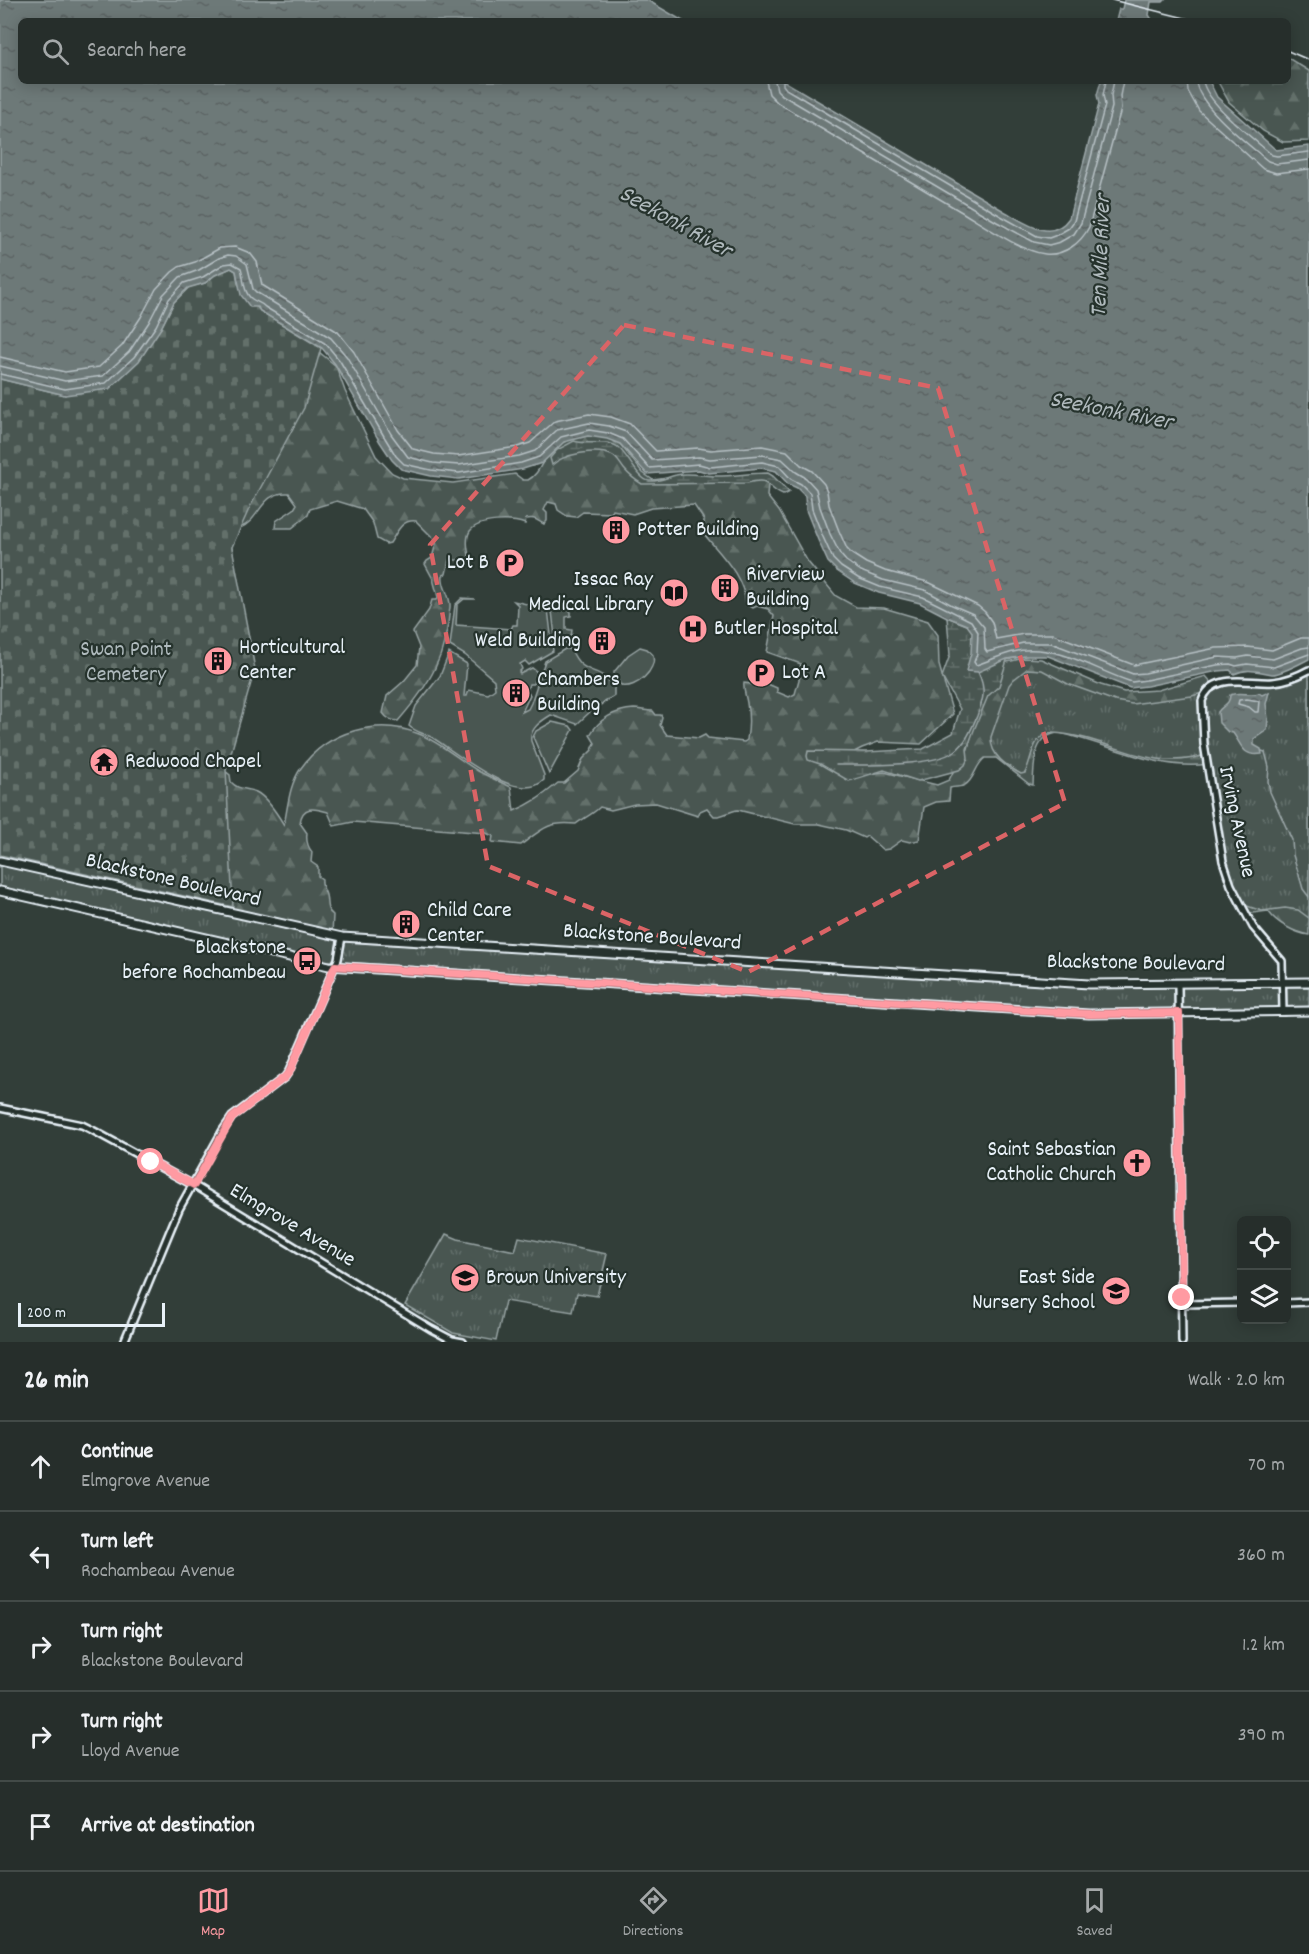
<!DOCTYPE html>
<html lang="en">
<head>
<meta charset="utf-8">
<style>
	body { margin:0; font-family:Dekko,sans-serif; background:#323a37; color:#f1f3f6 }
	.controls { position:absolute; right:18px; bottom:18px; display:grid; overflow:hidden; border-radius:9px; box-shadow:0 3px 15px #0003 }
	.controls button { width:54px; height:54px; display:grid; place-items:center; padding:0; border:0; border-bottom:2px solid #424a47; background:#262e2b; color:#f1f3f6; font:30px sans-serif }
	.scale { position:absolute; left:18px; bottom:15px; width:147px; box-sizing:border-box; padding-left:6px; border:3px solid #e8f1f8; border-top:0; font-size:16px; line-height:21px; white-space:nowrap; color:#e8f1f8; -webkit-text-stroke:4px #26332d; paint-order:stroke }
	.stop { position:absolute; width:18px; height:18px; margin:-14px; border:4px solid #ff9aa2; border-radius:50%; background:#fff }
	.stop.end { background:#ff9aa2; border-color:#fff; box-shadow:0 2px 6px #0008 }
	.list { margin:0; padding:0; list-style:none }
	h2 { display:flex; justify-content:space-between; align-items:center; height:78px; margin:0; padding:0 24px; font-size:26px }
	h2 small { font-size:20px; font-weight:400; color:#a4a8a9 }
	.list li { display:grid; grid-template-columns:39px 1fr auto; gap:18px; align-items:center; box-sizing:border-box; height:90px; padding:0 24px; border-top:2px solid #424a47 }
	.list b { display:block; font-size:22px; white-space:nowrap }
	.list p { margin:0; font-size:20px; white-space:nowrap; color:#a4a8a9 }
	.list em { font-size:20px; font-style:normal; color:#a4a8a9 }
	.icon { flex:none; width:33px; height:33px; fill:none; stroke:currentColor; stroke-width:2; stroke-linecap:round; stroke-linejoin:round }
	.map { position:relative; flex:none; width:1309px; height:1342px; overflow:hidden }
	.search { position:absolute; background:#262e2b; box-shadow:0 3px 15px #0003; left:18px; right:18px; top:18px; height:66px; display:flex; align-items:center; gap:15px; box-sizing:border-box; padding:0 21px; border-radius:9px; color:#a4a8a9; font-size:22px }
	.sheet { height:528px; background:#262e2b }
	nav { display:flex; justify-content:space-around; align-items:center; box-sizing:border-box; height:84px; border-top:2px solid #424a47; background:#262e2b; font-size:16px; color:#a4a8a9 }
	nav a { display:grid; justify-items:center; gap:3px }
	nav .on { color:#ff9aa2 }
	.map>svg:first-child { display:block }
</style>
</head>
<body>
<div class="map">
<svg width="1309" height="1342" viewBox="0 0 1309 1342">
	<defs>
		<pattern id="forest-firs" width="22" height="20" patternUnits="userSpaceOnUse" patternTransform="scale(1.5)"><rect width="22" height="20" fill="#495651"/><path d="M5 1l3.5 6h-7zM16 11l3.5 6h-7z" fill="#636f6b"/></pattern>
		<pattern id="wetland-marsh" width="20" height="14" patternUnits="userSpaceOnUse" patternTransform="scale(1.5)"><rect width="20" height="14" fill="#495651"/><path d="M1 5h8M5 5V1M11 12h8M15 12V8" fill="none" stroke="#636f6b"/></pattern>
		<pattern id="cemetery-stones" width="16" height="16" patternUnits="userSpaceOnUse" patternTransform="scale(1.5)"><rect width="16" height="16" fill="#495651"/><path d="M2 7V4a2 2 0 0 1 4 0v3zM10 15v-3a2 2 0 0 1 4 0v3z" fill="#636f6b"/></pattern>
		<pattern id="park-tufts" width="24" height="20" patternUnits="userSpaceOnUse" patternTransform="scale(1.5)"><rect width="24" height="20" fill="#495651"/><path d="M3 7l-1-3M5 7V3M7 7l1-3M15 17l-1-3M17 17v-4M19 17l1-3" fill="none" stroke="#636f6b"/></pattern>
		<pattern id="water-ripples" width="26" height="14" patternUnits="userSpaceOnUse" patternTransform="scale(1.5)"><rect width="26" height="14" fill="#6d7978"/><path d="M2 4q2-2 4 0t4 0M15 11q2-2 4 0t4 0" fill="none" stroke="#5b6363"/></pattern>
	</defs>
	<rect width="100%" height="100%" fill="#323e39"/>
	<filter id="ink" filterUnits="userSpaceOnUse"><feTurbulence type="fractalNoise" baseFrequency=".0167" numOctaves="2"/><feDisplacementMap in="SourceGraphic" scale="12" xChannelSelector="R" yChannelSelector="G"/><feConvolveMatrix kernelMatrix="1 2 1 2 8 2 1 2 1" color-interpolation-filters="sRGB"/></filter>
	<g filter="url(#ink)">
		<g fill="#495651" stroke="#98a4a4" stroke-width="1.5">
			<path d="M462,598L475,599H464L457,605L456,625L511,629L513,625H517L518,605L514,601L548,609L553,651L529,665L525,661L520,664L522,669L519,672L520,674L532,668L537,672L533,684H529L527,692L530,695L522,712L528,709L531,703L545,661L565,649H571C583,679 601,664 614,688V696L591,711L577,724L551,715C541,721 529,729 531,741L544,775V780C518,806 456,752 433,738C426,734 415,732 409,726L416,706L440,676L449,653L467,664L464,696H467L469,690L488,694L495,689L494,680L465,655L450,646L455,605Z"/>
			<polygon points="555,608 571,611 571,616 566,617 566,629 572,630 571,637 566,643 559,642 555,637 552,611"/>
			<path d="M640,647L647,649L653,655C657,670 636,689 622,686L614,676V672L628,655Z"/>
			<polygon points="552,722 570,726 573,730 549,774 533,737 536,731"/>
		</g>
		<g fill="url(#forest-firs)" stroke="#98a4a4" stroke-width="1.5" fill-rule="evenodd">
			<polygon points="1288,58 1309,71 1309,141 1283,142 1263,131 1229,102 1218,82 1288,81"/>
			<path d="M245,301L253,310L313,347L336,366L345,391L376,456L392,473L403,478L453,483L515,474L523,480H528C539,474 541,463 548,454C565,436 586,435 608,429L643,473L653,480L682,476L743,478L763,474L768,485L767,496L779,511L808,562L836,596L856,607L884,608L928,621L938,635L939,665L953,714L921,744L878,742L862,748L848,755L863,775L884,772L937,785L949,780L956,766L968,749L975,720L999,664L1024,658L1041,659L1101,685L1124,692L1158,690L1206,676L1216,688L1231,684L1274,683L1280,686L1309,680V935C1295,933 1276,923 1268,911L1246,914L1224,863L1208,764C1161,772 1106,743 1060,733C1033,734 1034,763 1033,785L1029,784L996,758H985C975,765 975,779 965,785C961,788 955,786 950,788L949,801L936,802L924,807L919,840L910,842L902,840L889,849L883,850L867,836L864,838L846,830L819,824H795L738,810C729,811 722,817 714,816L707,808L700,811L698,816L656,803L635,804L611,810L600,807C593,814 584,818 576,824C548,821 542,829 521,845L492,842L493,836L486,833L353,822L334,826L328,812C314,808 302,805 300,823L307,833C306,840 307,846 312,852L311,862L318,867V876L322,879C321,887 324,888 326,895C328,904 325,909 333,915L332,934L161,896L165,881L216,764L230,775L231,782C238,790 247,788 256,792C266,797 278,815 284,825C288,806 289,785 301,768C327,731 378,717 419,734C441,743 458,759 478,771C489,777 500,782 511,787L514,811C533,803 542,796 558,783H564L578,771L583,759L592,750L595,743L590,735C599,719 615,710 634,709C640,709 646,711 653,711L656,715H661L662,718L660,725L667,735L699,738L705,735L708,738L744,742L747,740C749,728 749,714 747,703C746,696 743,690 744,683L754,684L763,682L777,688V692L789,697L795,694L800,676L798,675L801,664L767,652L774,616L768,609L757,606L753,608L746,605C744,576 722,556 704,534V520L694,505L651,508L633,514L613,510L611,513L583,512L576,517L567,516L558,510L556,504L548,502L544,510L547,513V521L544,524C536,520 535,517 526,519L525,524C512,519 479,519 470,531C465,539 468,551 470,560H449L446,574L443,575C441,587 451,595 450,607C446,657 431,683 398,721C391,720 387,719 383,713L387,696L404,681L417,665L419,647L413,632L429,610L432,600H437L438,597L433,579L425,564L427,561L432,558L436,543L434,539L416,521C401,519 397,533 390,543L386,544L377,539L373,523L363,509L337,501L310,509L308,515L292,528H275L276,521L294,509L297,504L289,493C260,491 261,520 240,528L130,398L0,403V377C24,391 63,401 90,391L157,332ZM1216,688L1277,771L1209,692Z"/>
		</g>
		<g fill="url(#wetland-marsh)" stroke="#98a4a4" stroke-width="1.5">
			<path d="M574,441C587,446 607,438 619,448C628,456 639,480 649,481C659,482 667,477 676,475C687,472 705,476 717,476C734,476 751,473 768,473L773,476L789,492L783,495C764,488 773,476 747,483L642,484C635,480 629,475 624,469C620,464 617,457 611,455C596,448 564,454 552,465L550,458L557,450Z"/>
			<polygon points="947,617 967,625 1025,656 1007,660 999,686 988,696 974,730 967,749 968,758 965,765 959,770 918,781 884,770 849,781 820,764 808,760 807,756 808,751 866,752 923,749 953,733 960,709 942,677 950,655"/>
		</g>
		<polygon fill="url(#cemetery-stones)" stroke="#98a4a4" stroke-width="1.5" points="231,268 236,271 238,284 260,311 321,348 304,408 249,509 232,547 255,669 226,770 233,907 0,855 0,379 65,395 161,328 174,302 189,287 205,283 215,275"/>
		<g fill="url(#park-tufts)" stroke="#98a4a4" stroke-width="1.5">
			<path d="M1027,669L1042,670L1068,684L1115,701L1132,704L1192,696L1229,685H1276L1288,683L1309,674V918L1298,910L1285,908L1262,911L1244,905L1235,885L1225,857L1208,754C1149,775 1108,735 1052,733C1031,736 1033,757 1025,773L1021,774C1007,766 990,756 991,737L1009,685L1013,680Z"/>
			<polygon points="0,865 286,929 332,939 364,943 629,958 824,971 887,973 951,979 1082,987 1309,987 1309,1009 1094,1010 1053,1009 329,961 0,889"/>
			<polygon points="446,1234 458,1239 515,1251 519,1237 607,1254 597,1296 577,1293 573,1312 505,1301 496,1341 453,1333 405,1305"/>
		</g>
		<g fill="url(#water-ripples)" stroke="#9ea9ab" stroke-width="1.5">
			<path d="M0,0H647L683,21H21V81H784L1004,211C1024,222 1051,244 1069,218L1099,104L1097,95L1101,81H1209L1217,97L1276,150L1309,146V659C1301,663 1279,675 1272,674C1258,672 1248,667 1234,674L1230,670L1218,671L1147,686L1130,688L1048,656H1025L1007,659L978,672L966,671L971,653L972,632L967,625L947,617L920,603L879,593L855,583L837,571L828,562L818,540L806,510L805,496L797,488L788,484L776,471L761,468L709,473L699,470L647,474L620,444L607,439L588,436L564,442L542,463L523,469L459,479L431,476L401,469L392,460L380,442L335,364L322,348L260,311L258,307H250L241,295L236,271L231,268L215,275L205,283L188,288L174,302L161,328L139,361L109,389L65,395L0,379Z"/>
			<polygon points="1124,0 1165,0 1163,2 1151,2 1149,15 1153,21 1116,21 1119,9 1122,9"/>
			<path d="M1269,692L1266,704L1268,719L1267,730L1254,739V745L1261,749L1262,754C1242,757 1242,745 1233,733L1228,732L1219,723L1218,712C1222,705 1230,705 1230,695C1239,691 1250,696 1259,693L1262,695Z"/>
		</g>
		<g fill="none" stroke-linecap="round" stroke-linejoin="round">
			<g stroke="#b7c1c5" stroke-width="1.5">
				<path d="M766,81L769,94L778,103C838,139 899,175 960,211C982,224 1020,251 1045,254C1064,256 1081,243 1089,227L1121,109L1120,96L1123,81"/>
				<polyline points="775,81 777,90 782,95 997,222 1034,242 1049,245 1060,242 1074,234 1081,223 1112,107 1111,95 1114,81"/>
				<polyline points="783,81 783,85 786,89 1001,216 1037,236 1049,238 1057,235 1069,228 1074,221 1105,105 1103,95 1106,81"/>
				<polyline points="1187,81 1188,91 1199,111 1263,169 1276,173 1309,169"/>
				<path d="M1196,81C1197,105 1249,145 1268,161L1277,164L1309,160"/>
				<path d="M1203,81C1206,103 1255,140 1272,155L1277,156L1309,152"/>
				<polyline points="0,357 65,372 99,367 122,346 141,317 156,289 172,272 179,267 195,262 220,248 235,247 250,253 257,262 262,285 338,332 354,352 398,430 413,449 434,454 458,456 517,447 530,443 555,421 589,414 611,417 630,424 656,451 698,448 711,450 762,446 787,451 801,465 812,471 824,484 827,491 829,505 839,531 847,549 852,554 866,563 885,571 928,582 978,606 985,612 992,622 996,639 1024,634 1053,634 1134,665 1216,648 1248,647 1272,650 1301,638 1309,638"/>
				<polyline points="0,366 65,381 103,376 129,352 149,322 163,295 180,277 199,270 219,258 228,255 236,256 247,264 253,289 256,292 331,338 347,357 391,434 408,457 433,463 459,465 519,456 535,451 557,430 589,423 609,426 626,432 652,460 699,457 710,459 762,455 782,459 796,472 806,478 816,489 820,507 830,534 840,554 846,561 861,571 883,580 925,590 952,605 973,614 984,627 985,649 987,652 1023,643 1051,643 1133,674 1145,673 1217,657 1237,658 1248,656 1273,659 1302,648 1309,647"/>
				<path d="M0,374L65,389L106,383L134,357L156,326L169,299L184,283L203,277L224,264L232,263L241,268C244,277 243,293 252,299C256,302 260,302 265,307L326,344L340,361L385,438L396,456L404,464L431,470L459,473L521,463L539,457L561,437L589,430L608,433L623,439L649,468L699,464L710,467L762,462L779,466L791,479L801,484L810,493L812,509L823,537L833,559L841,567L858,578L880,587L923,597L971,621L978,632L977,654L974,662L976,665C993,660 1007,651 1025,650C1063,647 1097,671 1132,682L1146,680L1217,665L1230,664L1236,666L1247,664L1274,667L1309,654"/>
				<polygon points="1247,699 1259,701 1258,712 1255,712 1249,707 1238,704 1239,700"/>
			</g>
			<g stroke="#9ea9ab" stroke-width="1.5">
				<polyline points="1262,751 1265,752 1269,767 1268,781 1270,792 1292,840 1293,855 1299,875 1303,889 1309,897"/>
				<path d="M836,765C864,765 932,767 955,751C966,743 972,728 977,716C984,698 986,689 978,672"/>
			</g>
			<g stroke="#e8f1f8" stroke-width="10">
				<g id="minor">
					<polyline points="1178,984 1182,1342"/>
					<path d="M1283,1012L1282,961L1253,927L1231,885L1223,861L1204,744L1202,701C1212,671 1250,684 1273,682C1286,681 1298,676 1309,670"/>
					<polyline points="0,1108 82,1125 94,1131 193,1185 431,1329 452,1340 463,1342"/>
					<polyline points="1286,1303 1309,1302"/>
					<polyline points="1182,1304 1242,1303"/>
					<polyline points="124,1342 179,1209 223,1130 232,1117 285,1077 289,1071 338,959 342,937"/>
				</g>
			</g>
			<g stroke="#e8f1f8" stroke-width="11">
				<g id="major">
					<polyline points="0,861 342,937 1089,984 1309,982"/>
					<polyline points="0,891 329,966 1089,1014 1309,1011"/>
				</g>
			</g>
			<use href="#minor" stroke="#26332d" stroke-width="5"/>
			<use href="#major" stroke="#26332d" stroke-width="7"/>
			<g stroke="#e8f1f8" stroke-width="1.5">
				<polyline points="1112,0 1197,21"/>
				<polyline points="1288,51 1309,60"/>
			</g>
		</g>
	</g>
	<g fill="none" stroke-linecap="round" stroke-linejoin="round" filter="url(#ink)">
		<polyline stroke="#ff9aa2" stroke-width="8" points="151,1162 194,1185 232,1118 285,1077 290,1071 335,966 1089,1014 1179,1013 1182,1298"/>
	</g>
	<path fill="none" stroke="#db6466" stroke-width="4.5" stroke-dasharray="12 8" stroke-linejoin="round" d="M624,325L938,388L1065,803L748,972L488,866L430,545Z"/>
	<defs>
		<g id="building-disc" transform="scale(1.5)"><circle r="9.5" fill="#ff9aa2" stroke="#26332d"/><path d="M-4-6H4V6H1V3H-1V6H-4ZM-2.5-4.3h1.7v1.8h-1.7ZM.8-4.3h1.7v1.8H.8ZM-2.5-1h1.7V.8h-1.7ZM.8-1h1.7V.8H.8Z" fill="#111"/></g>
		<g id="parking-disc" transform="scale(1.5)"><circle r="9.5" fill="#ff9aa2" stroke="#26332d"/><path d="M-3.5-5.5H1a3.5 3.5 0 0 1 0 7H-1V5.5H-3.5ZM-1-3.4V-.6H.8a1.4 1.4 0 0 0 0-2.8Z" fill="#111"/></g>
		<g id="library-disc" transform="scale(1.5)"><circle r="9.5" fill="#ff9aa2" stroke="#26332d"/><path d="M-6-4Q-3-5.5-.7-3.5V5Q-3 3-6 4ZM6-4Q3-5.5 .7-3.5V5Q3 3 6 4Z" fill="#111"/></g>
		<g id="hospital-disc" transform="scale(1.5)"><circle r="9.5" fill="#ff9aa2" stroke="#26332d"/><path d="M-5-5h3v3.5h4V-5h3V5h-3V1.5h-4V5h-3Z" fill="#111"/></g>
		<g id="temple-disc" transform="scale(1.5)"><circle r="9.5" fill="#ff9aa2" stroke="#26332d"/><path d="M0-6L5-2H3V0L6.5 2.5H4V6H1.5V3h-3V6H-4V2.5H-6.5L-3 0V-2H-5Z" fill="#111"/></g>
		<g id="bus-disc" transform="scale(1.5)"><circle r="9.5" fill="#ff9aa2" stroke="#26332d"/><path d="M-5-6H5V4H4V6H2V4H-2V6H-4V4H-5ZM-3.5-4V0h7V-4ZM-3.5 1.2v1.5H-2V1.2ZM2 1.2v1.5H3.5V1.2Z" fill="#111"/></g>
		<g id="church-disc" transform="scale(1.5)"><circle r="9.5" fill="#ff9aa2" stroke="#26332d"/><path d="M-1.2-6h2.4v3.5h3.3v2.4h-3.3V6h-2.4V-.1h-3.3v-2.4h3.3Z" fill="#111"/></g>
		<g id="university-disc" transform="scale(1.5)"><circle r="9.5" fill="#ff9aa2" stroke="#26332d"/><path d="M0-5L7-2L0 1L-7-2ZM-4 1L0 2.5L4 1V4Q0 6-4 4Z" fill="#111"/></g>
		<g id="school-disc" transform="scale(1.5)"><circle r="9.5" fill="#ff9aa2" stroke="#26332d"/><path d="M0-5L7-2L0 1L-7-2ZM-4 1L0 2.5L4 1V4Q0 6-4 4Z" fill="#111"/></g>
	</defs>
	<g fill-rule="evenodd">
		<use href="#building-disc" x="616" y="530"/>
		<use href="#parking-disc" x="510" y="563"/>
		<use href="#building-disc" x="725" y="588"/>
		<use href="#library-disc" x="674" y="593"/>
		<use href="#hospital-disc" x="693" y="629"/>
		<use href="#building-disc" x="602" y="641"/>
		<use href="#building-disc" x="218" y="661"/>
		<use href="#parking-disc" x="761" y="673"/>
		<use href="#building-disc" x="516" y="693"/>
		<use href="#temple-disc" x="104" y="762"/>
		<use href="#building-disc" x="406" y="924"/>
		<use href="#bus-disc" x="307" y="961"/>
		<use href="#church-disc" x="1137" y="1163"/>
		<use href="#university-disc" x="465" y="1278"/>
		<use href="#school-disc" x="1116" y="1291"/>
	</g>
	<g text-anchor="middle" dominant-baseline="central" stroke-width="4.5" stroke-linejoin="round" paint-order="stroke">
		<g font-size="22" fill="#e8f1f8" stroke="#26332d" text-anchor="start">
			<text x="637" y="530">Potter Building</text>
			<text x="489" y="563" text-anchor="end">Lot B</text>
			<text x="746" y="575">Riverview<tspan x="746" dy="25">Building</tspan></text>
			<text x="653" y="580" text-anchor="end">Issac Ray<tspan x="653" dy="25">Medical Library</tspan></text>
			<text x="714" y="629">Butler Hospital</text>
			<text x="581" y="641" text-anchor="end">Weld Building</text>
			<text x="239" y="648">Horticultural<tspan x="239" dy="25">Center</tspan></text>
			<text x="782" y="673">Lot A</text>
			<text x="537" y="680">Chambers<tspan x="537" dy="25">Building</tspan></text>
			<text x="125" y="762">Redwood Chapel</text>
			<text x="427" y="911">Child Care<tspan x="427" dy="25">Center</tspan></text>
			<text x="286" y="948" text-anchor="end">Blackstone<tspan x="286" dy="25">before Rochambeau</tspan></text>
			<text x="1116" y="1150" text-anchor="end">Saint Sebastian<tspan x="1116" dy="25">Catholic Church</tspan></text>
			<text x="486" y="1278">Brown University</text>
			<text x="1095" y="1278" text-anchor="end">East Side<tspan x="1095" dy="25">Nursery School</tspan></text>
		</g>
		<g font-size="22" fill="#b0bbbe" stroke="#26332d">
			<text x="126" y="650">Swan Point<tspan x="126" dy="25">Cemetery</tspan></text>
		</g>
		<g font-size="22" fill="#e8f1f8" stroke="#26332d">
			<text transform="translate(1236 822) rotate(78)">Irving Avenue</text>
			<text transform="translate(173 881) rotate(13)">Blackstone Boulevard</text>
			<text transform="translate(652 938) rotate(4)">Blackstone Boulevard</text>
			<text transform="translate(1136 964) rotate(1)">Blackstone Boulevard</text>
			<text transform="translate(292 1226) rotate(31)">Elmgrove Avenue</text>
		</g>
		<g font-size="24" font-style="italic" fill="#b1bbbe" stroke="#26332d">
			<text transform="translate(675 223) rotate(29)">Seekonk River</text>
			<text transform="translate(1102 256) rotate(-88)">Ten Mile River</text>
			<text transform="translate(1111 412) rotate(11)">Seekonk River</text>
		</g>
	</g>
</svg>
<div class="controls">
<button><svg class="icon" aria-label="locate" viewBox="0 0 24 24"><circle cx="12" cy="12" r="6"/><path d="M12 2v4M12 18v4M2 12h4M18 12h4"/></svg></button>
<button><svg class="icon" aria-label="layers" viewBox="0 0 24 24"><path d="M12 4l9 5-9 5-9-5zM3 14l9 5 9-5"/></svg></button>
</div>
<div class="scale">200 m</div>
<div class="stop" style="left:151px;top:1162px"></div>
<div class="stop end" style="left:1182px;top:1298px"></div>
<div class="search"><svg class="icon" aria-label="search" viewBox="0 0 24 24"><circle cx="10" cy="10" r="6"/><path d="M15 15l6 6"/></svg>Search here</div>
</div>
<section class="sheet">
<h2>26 min<small>Walk · 2.0 km</small></h2>
<ul class="list">
<li><svg class="icon" aria-label="ahead" viewBox="0 0 24 24"><path d="M12 20V5M6 11l6-6 6 6"/></svg><div><b>Continue</b><p>Elmgrove Avenue</p></div><em>70 m</em></li>
<li><svg class="icon" aria-label="left" viewBox="0 0 24 24"><path d="M17 20v-9H6M10 6l-5 5 5 5"/></svg><div><b>Turn left</b><p>Rochambeau Avenue</p></div><em>360 m</em></li>
<li><svg class="icon" aria-label="right" viewBox="0 0 24 24"><path d="M7 20v-9h11M14 6l5 5-5 5"/></svg><div><b>Turn right</b><p>Blackstone Boulevard</p></div><em>1.2 km</em></li>
<li><svg class="icon" aria-label="right" viewBox="0 0 24 24"><path d="M7 20v-9h11M14 6l5 5-5 5"/></svg><div><b>Turn right</b><p>Lloyd Avenue</p></div><em>390 m</em></li>
<li><svg class="icon" aria-label="arrive" viewBox="0 0 24 24"><path d="M6 21V4h12l-3 4 3 4H6"/></svg><div><b>Arrive at destination</b></div></li>
</ul>
</section>
<nav>
<a class="on"><svg class="icon" aria-label="map" viewBox="0 0 24 24"><path d="M3 6l6-2 6 2 6-2v14l-6 2-6-2-6 2zM9 4v14M15 6v14"/></svg>Map</a>
<a><svg class="icon" aria-label="directions" viewBox="0 0 24 24"><path d="M12 3l9 9-9 9-9-9zM9 14v-3h6M13 9l2 2-2 2"/></svg>Directions</a>
<a><svg class="icon" aria-label="saved" viewBox="0 0 24 24"><path d="M7 4h10v16l-5-4-5 4z"/></svg>Saved</a>
</nav>
</body>
</html>
